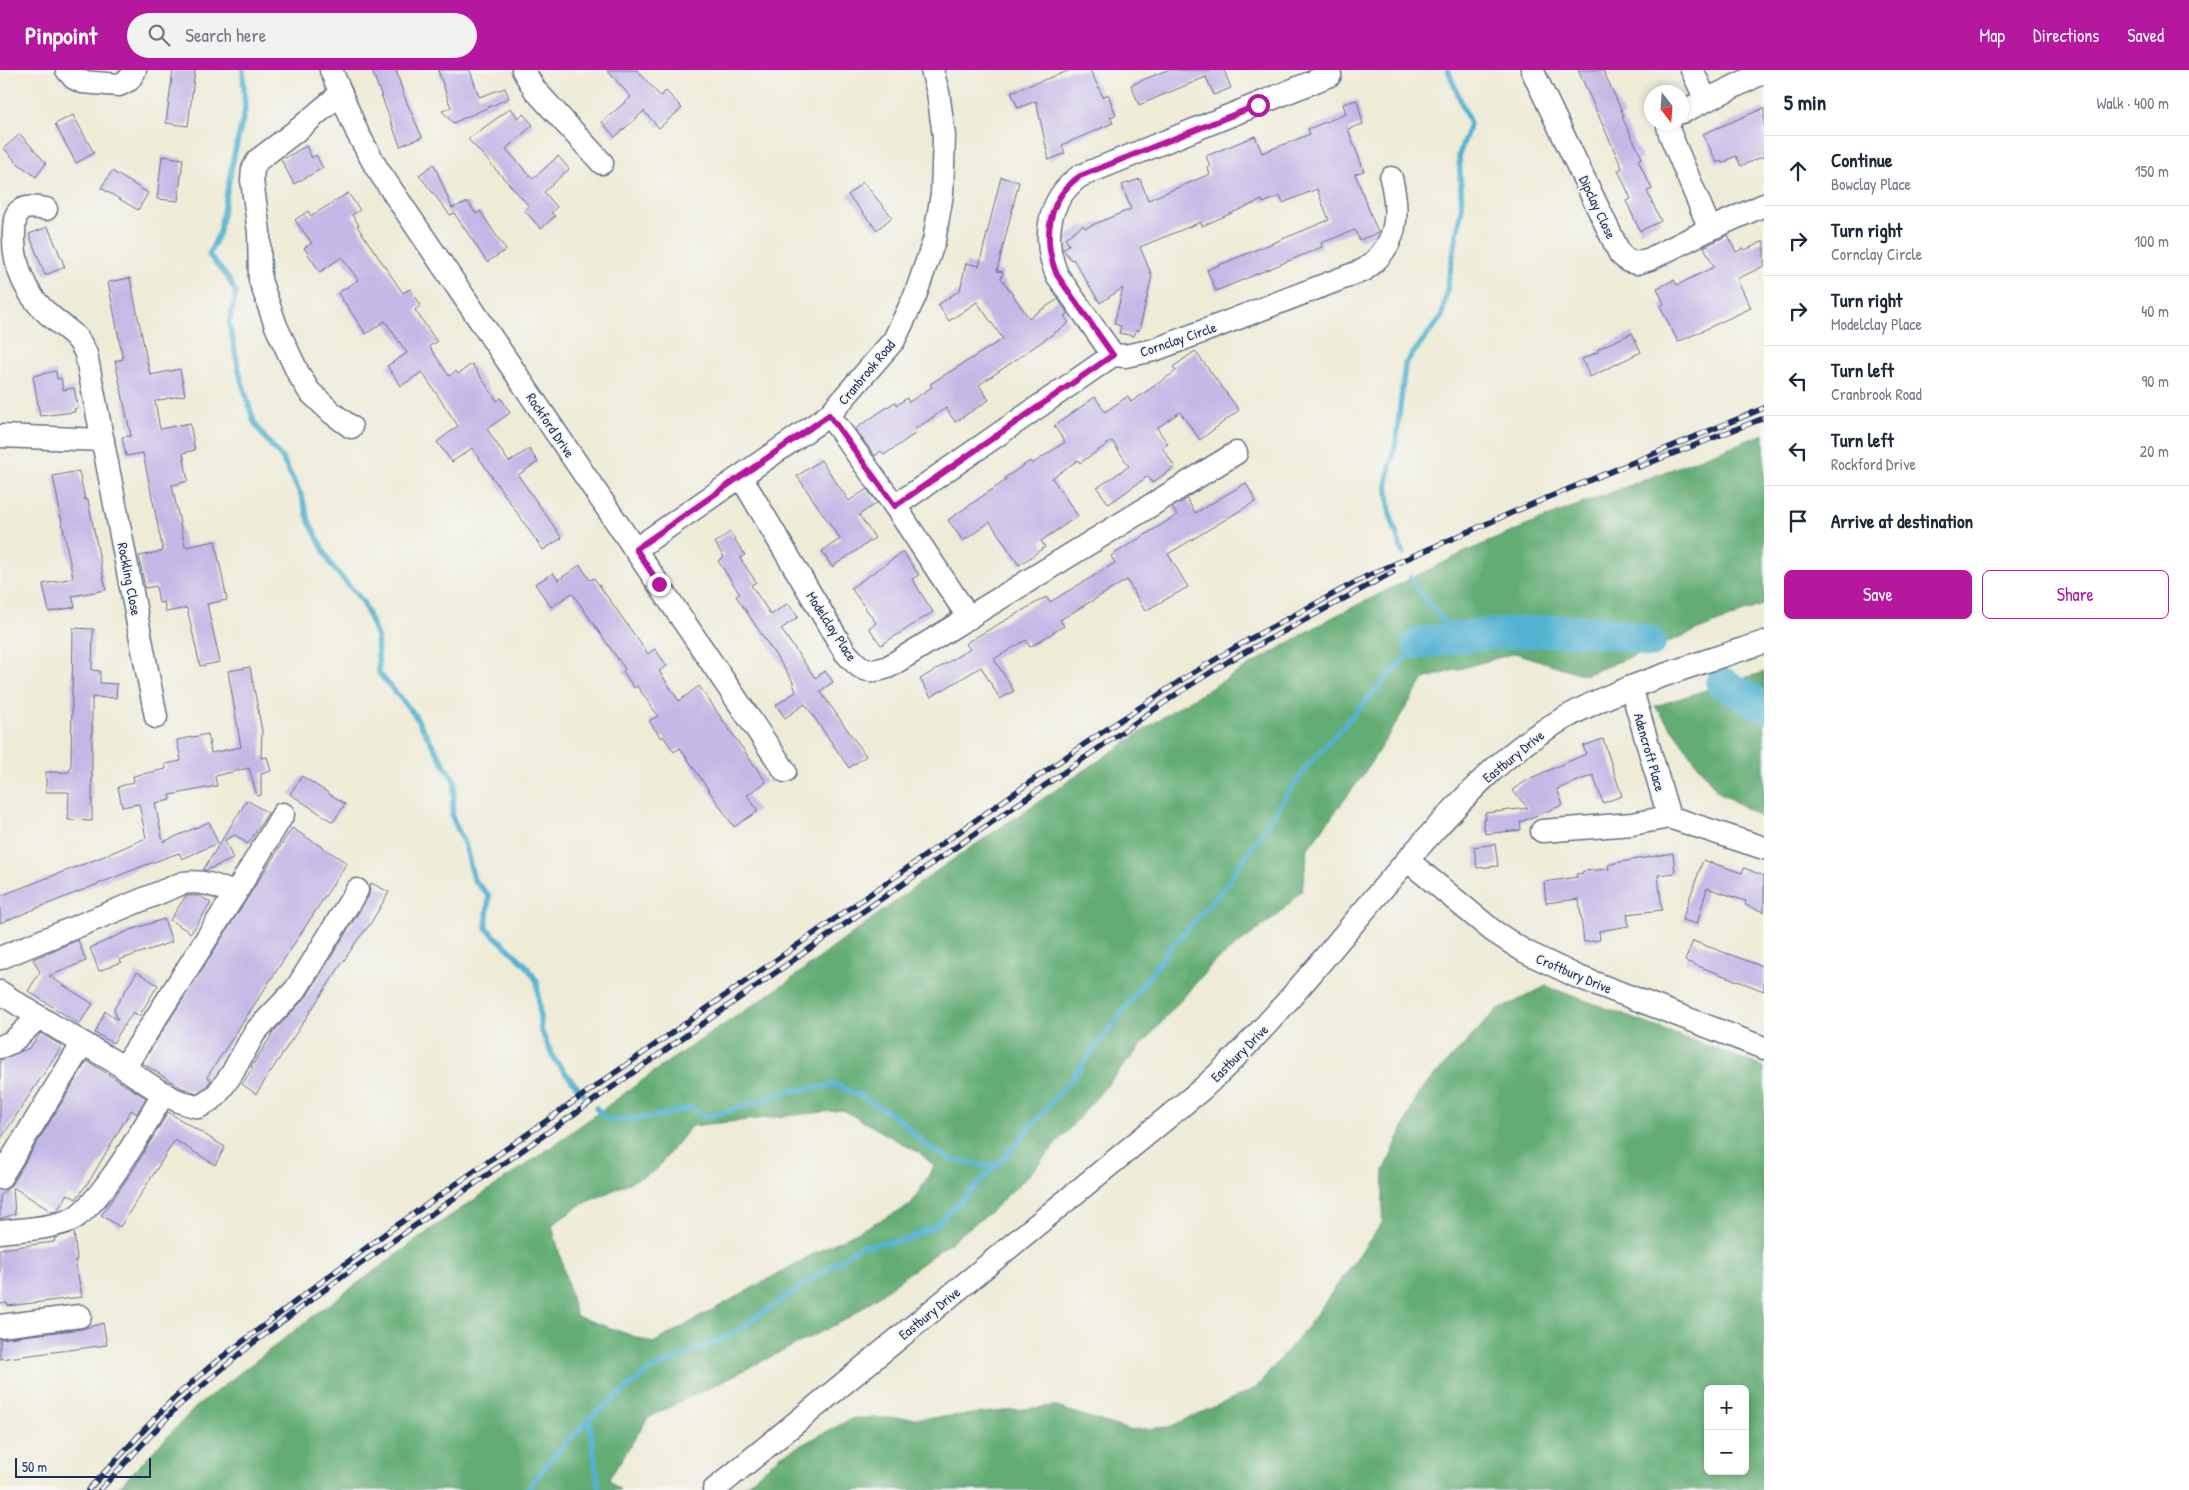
<!DOCTYPE html>
<html lang="en">
<head>
<meta charset="utf-8">
<style>
	body { margin:0; font-family:"Patrick Hand",sans-serif; background:#f2f2f3; color:#1f2937 }
	.controls { position:absolute; right:15px; bottom:15px; display:grid; overflow:hidden; border-radius:8px; box-shadow:0 2px 8px #0003 }
	.controls button { width:45px; height:45px; display:grid; place-items:center; padding:0; border:0; border-bottom:1px solid #e0e1e3; background:#fff; color:#1f2937; font:25px sans-serif }
	.compass { position:absolute; left:1644px; top:15px; width:45px; height:45px; border-radius:50%; background:#fff; box-shadow:0 2px 8px #0003; rotate:163deg }
	.scale { position:absolute; left:15px; bottom:12px; width:136px; box-sizing:border-box; padding-left:5px; border:2px solid #1b2f5e; border-top:0; font-size:14px; line-height:18px; white-space:nowrap; color:#1b2f5e; -webkit-text-stroke:4px #f6f6f2; paint-order:stroke }
	.stop { position:absolute; width:15px; height:15px; margin:-11px; border:4px solid #b5179e; border-radius:50%; background:#fff }
	.stop.end { background:#b5179e; border-color:#fff; box-shadow:0 1px 5px #0008 }
	.list { margin:0; padding:0; list-style:none }
	h2 { display:flex; justify-content:space-between; align-items:center; height:65px; margin:0; padding:0 20px; font-size:21px }
	h2 small { font-size:16px; font-weight:400; color:#747a83 }
	.list li { display:grid; grid-template-columns:32px 1fr auto; gap:15px; align-items:center; box-sizing:border-box; height:70px; padding:0 20px; border-top:1px solid #e0e1e3 }
	.list b { display:block; font-size:19px; white-space:nowrap }
	.list p { margin:0; font-size:16px; white-space:nowrap; color:#747a83 }
	.list em { font-size:16px; font-style:normal; color:#747a83 }
	.actions { display:flex; gap:10px; padding:15px 20px }
	.actions a { flex:1; padding:11px 0; border:1px solid #b5179e; border-radius:8px; text-align:center; font-size:18px; color:#b5179e }
	.actions .main { background:#b5179e; color:#fff }
	.icon { flex:none; width:28px; height:28px; fill:none; stroke:currentColor; stroke-width:2; stroke-linecap:round; stroke-linejoin:round }
	.map { position:relative; flex:none; width:1764px; height:1420px; overflow:hidden }
	header { display:flex; align-items:center; gap:30px; box-sizing:border-box; height:70px; padding:0 25px; background:#b5179e; color:#fff }
	header strong { font-size:24px }
	nav { display:flex; gap:28px; margin-inline-start:auto; font-size:18px }
	.search { width:350px; height:45px; background:#f2f2f3; display:flex; align-items:center; gap:12px; box-sizing:border-box; padding:0 18px; border-radius:28px; color:#747a83; font-size:19px }
	main { display:flex }
	aside { flex:1; background:#fff }
	.map>svg:first-child { display:block }
</style>
</head>
<body>
<header>
<strong>Pinpoint</strong>
<div class="search"><svg class="icon" aria-label="search" viewBox="0 0 24 24"><circle cx="10" cy="10" r="6"/><path d="M15 15l6 6"/></svg>Search here</div>
<nav><a>Map</a><a>Directions</a><a>Saved</a></nav>
</header>
<main>
<div class="map">
<svg width="1764" height="1420" viewBox="0 0 1764 1420">
	<rect width="100%" height="100%" fill="#f6f6f2"/>
	<filter id="ink" filterUnits="userSpaceOnUse"><feTurbulence type="fractalNoise" baseFrequency=".02" numOctaves="2"/><feDisplacementMap in="SourceGraphic" scale="10" xChannelSelector="R" yChannelSelector="G"/><feConvolveMatrix kernelMatrix="1 2 1 2 8 2 1 2 1" color-interpolation-filters="sRGB"/></filter>
	<filter id="wash" filterUnits="userSpaceOnUse"><feTurbulence type="fractalNoise" baseFrequency=".0096" numOctaves="4" result="noise"/><feDisplacementMap in="SourceGraphic" scale="20" xChannelSelector="R" yChannelSelector="G"/><feGaussianBlur stdDeviation="1.12" result="paint"/><feColorMatrix in="noise" values="0 0 0 0 0 0 0 0 0 0 0 0 0 0 0 0 0 1.4 0 .05"/><feComposite in="paint" operator="in"/></filter>
	<g filter="url(#wash)">
		<rect width="100%" height="100%" fill="#eeebd7"/>
		<g fill="#64ad74" stroke="#406e69" fill-rule="evenodd">
			<path d="M1764,364V534L1585,605L1515,583L1424,609L1361,708L1308,778L1302,820L1278,845L1214,892L1029,1105L989,1143L849,1248L648,1348L609,1409L620,1420H116L196,1337L320,1241L434,1157L543,1083L669,991L786,913L932,804L1175,639L1331,548L1467,481L1547,447ZM843,1040L921,1084L934,1096L911,1135L817,1182L653,1273L576,1246L552,1155L581,1135L655,1101L691,1056Z"/>
			<polygon points="1764,602 1764,749 1717,721 1655,636"/>
			<path d="M1546,916L1764,997V1420H740L780,1386L853,1348H931L1054,1336L1129,1360L1169,1357L1256,1318L1307,1257L1382,1153L1384,1101L1419,1022L1495,942ZM1708,1319H1745V1401H1708Z"/>
		</g>
		<g fill="none" stroke-linecap="round" stroke-linejoin="round">
			<g stroke="#53b2d2" stroke-width="5.5">
				<polyline points="243,0 245,40 234,85 219,163 209,185 228,208 236,223 229,253 240,305 254,352 265,368 282,388 302,427 309,451 331,495 363,532 377,566 379,603 414,644 455,712 452,746 466,778 474,810 489,826 486,858 525,894 537,911 541,960 554,989 583,1024"/>
				<polyline points="1403,484 1390,444 1387,411 1396,372 1405,294 1442,246 1462,136 1459,85 1470,54 1448,0"/>
				<polyline points="1411,507 1414,514 1451,561 1458,566"/>
				<polyline points="596,1038 609,1051 653,1047 690,1038 706,1047 759,1032 784,1022 836,1015 859,1025 899,1049 924,1074 950,1089 982,1096 999,1093"/>
				<polyline points="589,1349 599,1420"/>
				<polyline points="527,1420 552,1388 589,1349 647,1302 730,1265 861,1176 906,1170 936,1155 999,1093 1067,1015 1171,877 1221,822 1307,696 1418,574"/>
			</g>
			<g stroke="#53b2d2" stroke-width="32">
				<path d="M1418,574C1450,567 1480,565 1513,563C1559,560 1605,557 1650,572"/>
				<polyline points="1722,613 1764,637"/>
			</g>
		</g>
		<g id="blocks">
			<g fill="#c5b8e6">
				<polygon points="173,0 195,0 188,56 166,53"/>
				<polygon points="383,0 396,0 404,26 422,67 400,76 373,3"/>
				<polygon points="438,0 470,0 479,27 505,18 509,28 453,53 442,41 451,38"/>
				<polygon points="607,0 637,0 660,26 666,21 682,38 659,58 644,41 615,67 602,52 631,27"/>
				<polygon points="1071,0 1090,0 1103,27 1108,24 1116,45 1110,47 1113,53 1062,75 1065,83 1049,90 1036,31 1018,38 1011,22"/>
				<polygon points="1167,0 1224,0 1231,18 1214,25 1206,7 1139,35 1131,15"/>
				<polygon points="1578,0 1603,0 1624,46 1622,47 1642,88 1638,90 1652,119 1647,121 1661,151 1640,161 1626,131 1631,129 1618,100 1622,98"/>
				<polygon points="1357,30 1363,54 1348,59 1364,101 1355,104 1378,163 1359,170 1355,160 1321,173 1322,177 1216,221 1207,200 1329,150 1317,119 1283,133 1280,126 1263,133 1262,130 1202,156 1201,152 1140,177 1152,206 1139,261 1136,260 1134,266 1119,263 1121,256 1114,254 1123,218 1100,233 1073,189 1071,190 1063,179 1069,175 1065,168 1083,155 1085,158 1131,139 1122,115 1140,109 1148,130 1210,104 1207,97 1210,96 1206,86 1255,66 1262,83 1310,64 1308,59 1346,44 1343,34"/>
				<polygon points="511,38 518,48 523,44 533,55 506,79 533,109 558,86 569,99 544,122 557,137 551,143 555,146 541,159 524,140 529,136 468,69"/>
				<polygon points="1764,38 1764,86 1741,96 1736,86 1722,93 1721,91 1717,93 1703,64"/>
				<polygon points="73,45 94,83 76,93 55,54"/>
				<polygon points="20,64 46,93 36,107 16,92 4,78"/>
				<polygon points="306,76 312,88 316,85 323,98 294,114 281,90"/>
				<polygon points="162,86 183,89 178,131 157,129"/>
				<polygon points="434,94 452,138 468,132 476,144 480,141 506,180 487,192 454,143 450,145 419,105"/>
				<polygon points="112,101 148,123 138,140 101,118"/>
				<polygon points="1001,107 1019,112 997,201 1003,202 1001,208 1029,248 1058,229 1068,244 1064,246 1069,253 979,315 989,330 955,352 946,338 914,360 916,363 884,385 881,381 875,386 855,359 895,332 897,335 907,328 909,332 932,317 930,314 1003,269 977,232 949,251 938,235 960,220 966,193 979,196"/>
				<polygon points="863,112 892,147 877,160 848,125"/>
				<polygon points="348,123 360,140 352,145 359,155 357,156 403,223 410,219 421,235 415,240 437,272 429,276 449,306 456,301 458,304 472,294 497,331 501,328 510,343 487,359 509,392 529,379 538,392 518,405 562,468 543,480 472,378 452,392 437,372 458,356 422,302 401,316 387,296 407,283 385,251 366,264 338,223 358,210 342,187 320,202 304,178 312,173 295,150 308,141 311,146"/>
				<polygon points="48,157 65,197 45,205 29,164"/>
				<polygon points="1728,165 1736,182 1744,178 1745,180 1764,171 1764,196 1737,209 1751,238 1678,272 1660,236 1664,234 1657,218 1674,210 1677,215 1714,197 1704,177"/>
				<polygon points="130,208 150,305 180,299 185,325 155,331 160,359 190,353 195,380 183,383 188,411 172,415 185,477 215,471 227,530 207,534 220,592 200,596 187,538 166,542 164,532 159,533 156,516 145,518 139,486 163,481 143,383 126,386 122,367 131,366 115,291 123,289 108,212"/>
				<polygon points="1632,263 1641,282 1590,307 1582,289 1598,282 1598,279"/>
				<polygon points="1195,281 1239,340 1200,370 1180,342 1157,358 1168,374 1162,378 1175,397 1152,413 1148,406 1109,434 1097,418 1129,396 1112,371 1080,393 1078,390 1052,408 1078,446 1041,471 1045,477 1019,495 990,452 963,471 948,450 1006,410 1005,408 1030,391 1032,394 1065,372 1054,356 1095,327 1105,342 1128,326 1131,332 1176,301 1173,297"/>
				<polygon points="56,301 57,309 61,308 63,320 74,318 78,338 74,339 75,342 40,346 33,306"/>
				<polygon points="821,390 849,431 867,419 877,433 859,445 875,468 832,497 822,481 840,469 797,406"/>
				<polygon points="79,401 85,430 88,430 106,520 72,526 75,537 49,542 43,514 73,508 53,406"/>
				<polygon points="1246,413 1256,431 1168,484 1188,517 1145,541 1127,510 1060,550 1064,556 1030,577 1026,570 994,589 1014,621 1000,629 981,597 931,627 920,609 970,579 966,574 969,571 1046,527 1050,532 1115,493 1111,486 1177,445 1172,438 1187,429 1195,443"/>
				<polygon points="730,462 745,485 740,488 756,512 751,515 771,545 788,533 798,547 781,559 815,608 825,601 833,612 820,621 866,686 849,698 805,634 785,648 776,635 796,622 792,610 736,526 740,524 718,491 724,487 715,473"/>
				<polygon points="903,482 919,505 912,509 933,542 881,575 869,558 876,553 851,518"/>
				<polygon points="580,495 590,510 594,508 648,584 655,579 667,596 659,601 679,631 699,616 766,712 747,725 758,741 734,757 680,678 674,682 663,666 661,668 649,651 658,646 637,616 634,618 623,601 625,599 572,523 551,537 535,514 553,503 558,510"/>
				<polygon points="73,558 93,559 92,600 100,601 100,613 117,614 116,628 92,627 92,751 68,750 69,722 46,722 46,702 69,702 71,694"/>
				<polygon points="250,597 262,661 261,688 267,687 271,701 261,704 261,725 257,726 249,698 215,706 217,716 170,725 171,730 155,733 163,772 209,752 218,773 182,789 179,783 143,796 0,853 0,826 102,787 146,768 139,734 122,737 118,717 134,712 133,706 166,699 165,694 181,691 177,670 208,664 211,683 241,677 228,601"/>
				<polygon points="1603,669 1622,726 1603,733 1593,705 1557,719 1563,735 1520,752 1521,760 1485,764 1483,750 1486,750 1485,743 1528,738 1512,720 1531,708 1586,684 1583,676"/>
				<polygon points="302,706 345,734 333,752 290,724"/>
				<polygon points="247,730 268,743 248,774 235,765 225,770 233,789 207,800 203,800"/>
				<polygon points="292,758 347,793 207,1007 211,1010 206,1017 197,1023 182,1018 142,993"/>
				<polygon points="1495,774 1498,796 1477,798 1474,777"/>
				<polygon points="1673,783 1675,803 1658,805 1662,840 1627,844 1629,856 1599,861 1600,870 1584,872 1579,829 1546,833 1544,812 1577,807 1576,804 1583,803 1583,801 1609,799 1608,795 1615,793"/>
				<polygon points="1703,790 1742,803 1744,798 1764,806 1764,842 1745,835 1746,831 1707,818 1697,854 1682,850"/>
				<polygon points="371,813 389,822 369,856 358,869 256,1024 242,1014 253,998 251,997 275,960 307,926 368,827"/>
				<polygon points="186,826 200,826 211,833 191,863 170,850"/>
				<polygon points="164,849 172,872 119,890 122,892 99,901 90,878 130,860"/>
				<polygon points="78,870 86,891 49,906 93,934 79,954 28,921 40,902 33,889"/>
				<polygon points="1693,871 1764,897 1764,921 1685,891"/>
				<polygon points="137,902 158,915 139,946 133,942 113,973 95,963 105,941 118,950 114,939"/>
				<polygon points="41,963 62,976 0,1070 0,990 29,978"/>
				<polygon points="87,991 146,1028 137,1044 131,1040 90,1110 76,1129 68,1124 57,1141 52,1142 13,1117 15,1144 0,1149 0,1126 11,1115"/>
				<polygon points="168,1042 225,1077 215,1095 175,1070 120,1157 101,1145 132,1102"/>
				<polygon points="74,1162 77,1190 75,1190 82,1227 8,1236 7,1233 0,1234 0,1179 54,1172 55,1168"/>
				<polygon points="103,1253 107,1275 0,1289 0,1269 82,1259"/>
			</g>
		</g>
	</g>
	<g filter="url(#ink)">
		<use href="#blocks" fill-opacity="0" stroke="#657188" stroke-width="1"/>
		<g fill="none" stroke-linecap="round" stroke-linejoin="round">
			<g stroke="#657188" stroke-width="25">
				<g id="minor">
					<polyline points="67,0 74,8 82,12 119,15 129,10 135,0"/>
					<polyline points="331,0 357,62 376,97 785,701"/>
					<polyline points="523,0 535,20 602,93"/>
					<polyline points="1532,0 1620,184 1628,191 1637,193 1650,189 1710,159 1764,135"/>
					<polyline points="1692,0 1706,30"/>
					<polyline points="341,23 300,58 258,90 253,99 252,110 259,162 260,210 276,256 298,303 309,321 332,343 351,357"/>
					<polyline points="1682,42 1764,2"/>
					<polyline points="1670,52 1668,56 1670,64 1710,159"/>
					<path d="M46,139C35,137 17,134 15,150C10,188 22,224 53,248C69,262 77,263 86,284L156,647"/>
					<path d="M1113,285L1057,205C1042,169 1047,130 1080,106L1330,5"/>
					<polyline points="829,345 895,436 969,548"/>
					<polyline points="0,366 103,370"/>
					<path d="M741,407L845,582C860,599 866,605 888,597L1236,383"/>
					<path d="M895,436L1113,285L1125,286L1154,280L1364,200C1398,176 1400,145 1391,108"/>
					<polyline points="636,479 829,345 894,270 915,226 934,171 942,124 944,66 938,22 932,0"/>
					<polyline points="1631,617 1669,747"/>
					<polyline points="1542,761 1632,754 1669,747 1764,778"/>
					<polyline points="1407,790 1493,861 1524,881 1576,906 1764,978"/>
					<path d="M0,888L183,813C204,810 217,816 235,824"/>
					<path d="M0,922C37,947 76,969 115,992C141,1008 168,1032 199,1037L215,1027L231,1005L255,962L296,919L357,820"/>
					<polyline points="0,977 12,972 38,948"/>
					<polyline points="124,998 235,824 283,744"/>
					<polyline points="0,1108 83,973"/>
					<path d="M0,1162C22,1159 47,1159 68,1151C98,1141 146,1053 164,1023"/>
					<polyline points="0,1256 80,1246"/>
					<path d="M714,1420L1202,1019C1286,943 1351,851 1427,768C1462,730 1497,691 1540,663C1608,618 1688,598 1764,572"/>
				</g>
			</g>
			<use href="#minor" stroke="#fff" stroke-width="22"/>
			<g stroke="#1b2f5e" stroke-width="5.5">
				<g id="rail">
					<polyline points="1639,397 1764,348"/>
					<polyline points="88,1420 173,1329 213,1294 386,1163 1086,673 1183,609 1246,571 1367,506 1518,440 1764,338"/>
					<polyline points="100,1420 177,1337 253,1273 346,1204 832,863 1181,621 1229,591 1393,502"/>
				</g>
			</g>
			<use href="#rail" stroke="#f6f6f2" stroke-width="4" stroke-dasharray="11" stroke-linecap="butt"/>
		</g>
	</g>
	<g fill="none" stroke-linecap="round" stroke-linejoin="round" filter="url(#ink)">
		<path stroke="#b5179e" stroke-width="6" d="M659,514L636,479L829,345L895,436L1113,285L1057,205C1042,169 1047,129 1080,106L1258,35"/>
	</g>
	<g text-anchor="middle" dominant-baseline="central" stroke-width="4" stroke-linejoin="round" paint-order="stroke">
		<g font-size="14" fill="#1b2f5e" stroke="#f6f6f2">
			<text transform="translate(1598 137) rotate(65)">Dipclay Close</text>
			<text transform="translate(1178 269) rotate(-19)">Cornclay Circle</text>
			<text transform="translate(866 302) rotate(-50)">Cranbrook Road</text>
			<text transform="translate(551 355) rotate(56)">Rockford Drive</text>
			<text transform="translate(130 509) rotate(79)">Rockling Close</text>
			<text transform="translate(832 556) rotate(57)">Modelclay Place</text>
			<text transform="translate(1650 682) rotate(74)">Adencroft Place</text>
			<text transform="translate(1513 686) rotate(-39)">Eastbury Drive</text>
			<text transform="translate(1574 903) rotate(23)">Croftbury Drive</text>
			<text transform="translate(1239 983) rotate(-45)">Eastbury Drive</text>
			<text transform="translate(929 1243) rotate(-39)">Eastbury Drive</text>
		</g>
	</g>
</svg>
<div class="controls">
<button>+</button>
<button>−</button>
</div>
<svg class="compass" viewBox="-18 -18 36 36"><path d="M0-13l5 13h-10z" fill="#e53935"/><path d="M0 13l5-13h-10z" fill="#747a83"/></svg>
<div class="scale">50 m</div>
<div class="stop" style="left:1258px;top:35px"></div>
<div class="stop end" style="left:659px;top:514px"></div>
</div>
<aside>
<h2>5 min<small>Walk · 400 m</small></h2>
<ul class="list">
<li><svg class="icon" aria-label="ahead" viewBox="0 0 24 24"><path d="M12 20V5M6 11l6-6 6 6"/></svg><div><b>Continue</b><p>Bowclay Place</p></div><em>150 m</em></li>
<li><svg class="icon" aria-label="right" viewBox="0 0 24 24"><path d="M7 20v-9h11M14 6l5 5-5 5"/></svg><div><b>Turn right</b><p>Cornclay Circle</p></div><em>100 m</em></li>
<li><svg class="icon" aria-label="right" viewBox="0 0 24 24"><path d="M7 20v-9h11M14 6l5 5-5 5"/></svg><div><b>Turn right</b><p>Modelclay Place</p></div><em>40 m</em></li>
<li><svg class="icon" aria-label="left" viewBox="0 0 24 24"><path d="M17 20v-9H6M10 6l-5 5 5 5"/></svg><div><b>Turn left</b><p>Cranbrook Road</p></div><em>90 m</em></li>
<li><svg class="icon" aria-label="left" viewBox="0 0 24 24"><path d="M17 20v-9H6M10 6l-5 5 5 5"/></svg><div><b>Turn left</b><p>Rockford Drive</p></div><em>20 m</em></li>
<li><svg class="icon" aria-label="arrive" viewBox="0 0 24 24"><path d="M6 21V4h12l-3 4 3 4H6"/></svg><div><b>Arrive at destination</b></div></li>
</ul>
<div class="actions"><a class="main">Save</a><a>Share</a></div>
</aside>
</main>
</body>
</html>
